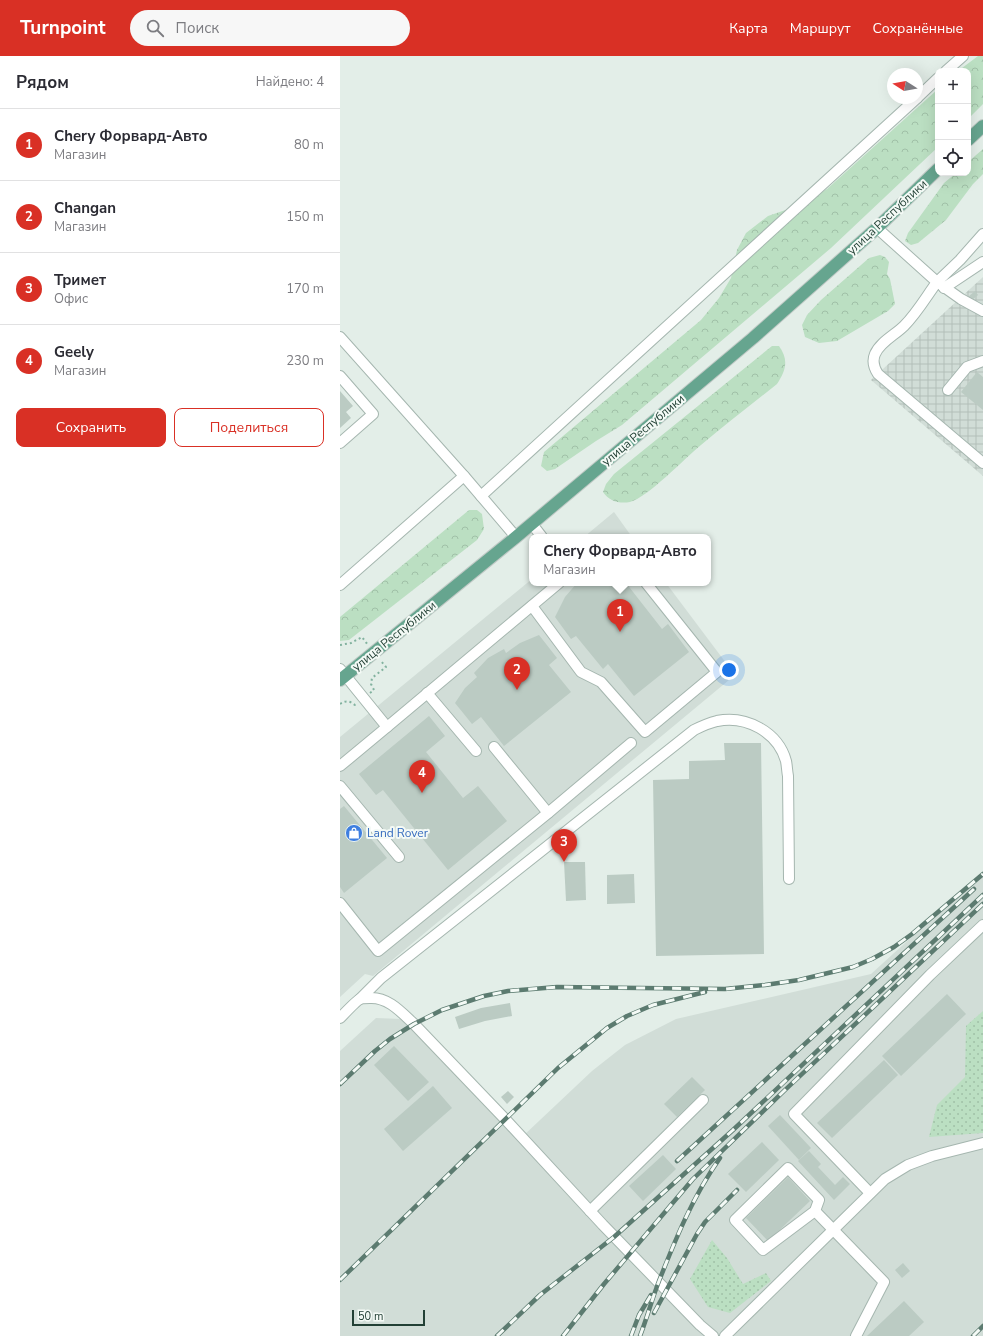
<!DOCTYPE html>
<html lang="ru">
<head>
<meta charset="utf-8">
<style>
	body { margin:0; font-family:"Nunito Sans",sans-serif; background:#f7f7f7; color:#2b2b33 }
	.controls { position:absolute; right:12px; top:12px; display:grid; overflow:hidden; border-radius:8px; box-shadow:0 4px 16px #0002 }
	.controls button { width:36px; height:36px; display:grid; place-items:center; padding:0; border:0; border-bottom:1px solid #e1e1e2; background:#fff; color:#2b2b33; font:20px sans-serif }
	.compass { position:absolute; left:547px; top:12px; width:36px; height:36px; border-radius:50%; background:#fff; box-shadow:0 4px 16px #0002; rotate:281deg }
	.scale { position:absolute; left:12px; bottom:10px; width:73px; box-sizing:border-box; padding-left:4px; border:2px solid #224035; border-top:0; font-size:11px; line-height:14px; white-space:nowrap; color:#224035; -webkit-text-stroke:3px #f4faf6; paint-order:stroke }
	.you { position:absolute; left:389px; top:614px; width:14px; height:14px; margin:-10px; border:3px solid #fff; border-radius:50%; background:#1a73e8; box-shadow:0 0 0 6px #1a73e833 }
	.badge { display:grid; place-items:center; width:26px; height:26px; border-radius:50%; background:#d93025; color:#fff; font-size:13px; font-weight:700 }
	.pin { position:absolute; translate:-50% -33px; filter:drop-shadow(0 1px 2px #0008) }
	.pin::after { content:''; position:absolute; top:21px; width:14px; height:12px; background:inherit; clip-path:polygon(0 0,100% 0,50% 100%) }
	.popup { position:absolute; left:189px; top:478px; width:182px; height:52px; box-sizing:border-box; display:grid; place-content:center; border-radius:8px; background:#fff; filter:drop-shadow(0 1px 3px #0005); font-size:13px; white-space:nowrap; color:#7c7c81 }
	.popup b { font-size:15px; color:#2b2b33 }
	.popup::after { content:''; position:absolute; left:50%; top:100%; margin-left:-8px; border:8px solid transparent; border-top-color:#fff }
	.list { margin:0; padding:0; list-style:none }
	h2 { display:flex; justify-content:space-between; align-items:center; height:52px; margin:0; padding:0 16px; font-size:17px }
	h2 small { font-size:13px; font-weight:400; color:#7c7c81 }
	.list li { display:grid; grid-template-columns:26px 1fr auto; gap:12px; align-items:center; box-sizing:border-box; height:72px; padding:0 16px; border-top:1px solid #e1e1e2 }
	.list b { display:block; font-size:15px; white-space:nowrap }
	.list p { margin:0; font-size:13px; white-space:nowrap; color:#7c7c81 }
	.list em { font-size:13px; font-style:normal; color:#7c7c81 }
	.actions { display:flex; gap:8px; padding:12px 16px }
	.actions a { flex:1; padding:9px 0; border:1px solid #d93025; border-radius:8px; text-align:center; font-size:14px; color:#d93025 }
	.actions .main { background:#d93025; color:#fff }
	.icon { flex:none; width:22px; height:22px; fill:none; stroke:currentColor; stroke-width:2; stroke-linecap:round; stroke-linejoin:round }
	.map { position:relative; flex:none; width:643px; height:1280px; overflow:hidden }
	header { display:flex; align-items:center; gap:24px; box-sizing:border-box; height:56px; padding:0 20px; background:#d93025; color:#fff }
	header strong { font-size:19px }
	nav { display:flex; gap:22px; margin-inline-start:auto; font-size:14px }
	.search { width:280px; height:36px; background:#f7f7f7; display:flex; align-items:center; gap:10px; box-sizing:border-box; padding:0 14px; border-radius:22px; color:#7c7c81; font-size:15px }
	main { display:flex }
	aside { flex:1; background:#fff }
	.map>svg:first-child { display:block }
</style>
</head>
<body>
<header>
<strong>Turnpoint</strong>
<div class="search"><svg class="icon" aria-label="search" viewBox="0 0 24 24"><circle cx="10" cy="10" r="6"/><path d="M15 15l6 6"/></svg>Поиск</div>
<nav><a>Карта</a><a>Маршрут</a><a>Сохранённые</a></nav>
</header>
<main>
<aside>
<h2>Рядом<small>Найдено: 4</small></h2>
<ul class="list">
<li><span class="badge">1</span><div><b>Chery Форвард-Авто</b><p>Магазин</p></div><em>80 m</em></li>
<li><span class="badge">2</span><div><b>Changan</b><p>Магазин</p></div><em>150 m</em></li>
<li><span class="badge">3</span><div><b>Тримет</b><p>Офис</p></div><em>170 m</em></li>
<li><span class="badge">4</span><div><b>Geely</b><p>Магазин</p></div><em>230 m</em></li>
</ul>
<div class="actions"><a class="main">Сохранить</a><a>Поделиться</a></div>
</aside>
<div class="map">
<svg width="643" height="1280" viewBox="0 0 643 1280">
	<defs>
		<pattern id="industrial-grid" width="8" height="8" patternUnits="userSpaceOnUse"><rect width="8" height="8" fill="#d1ddd7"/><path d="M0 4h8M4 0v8" fill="none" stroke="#b3bfb9"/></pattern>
		<pattern id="grass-dots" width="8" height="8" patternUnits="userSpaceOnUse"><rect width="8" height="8" fill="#bbdfc2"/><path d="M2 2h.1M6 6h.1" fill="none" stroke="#a0c0a7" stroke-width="1.8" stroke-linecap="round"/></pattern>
		<pattern id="forest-crowns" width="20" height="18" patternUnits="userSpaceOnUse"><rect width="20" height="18" fill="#bbdfc2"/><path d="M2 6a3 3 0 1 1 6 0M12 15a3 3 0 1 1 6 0" fill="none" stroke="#a0c0a7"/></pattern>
	</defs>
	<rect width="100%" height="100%" fill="#e3eee8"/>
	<g fill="#d1ddd7">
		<polygon points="274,456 292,481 244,481"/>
		<polygon points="192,523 192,527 326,527 395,619 33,920 25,918 0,941 0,681"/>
		<polygon points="643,816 643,1280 0,1280 0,995 36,962 62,963 182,1081 252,1015 285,989 336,963 531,918"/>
	</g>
	<polygon fill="url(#industrial-grid)" points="643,221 643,420 531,324"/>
	<g fill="url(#grass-dots)">
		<polygon points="643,955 643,1077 589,1081 597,1049 625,1021 626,970"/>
		<polygon points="372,1184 387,1202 403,1228 426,1217 431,1225 390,1257 368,1251 350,1223"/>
	</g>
	<g fill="url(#forest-crowns)">
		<polygon points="638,0 643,0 643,48 628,63 628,15 618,15"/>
		<polygon points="598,33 598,91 491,192 282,369 256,385 215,413 207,415 201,410 204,396 361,264 379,242 391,222 397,194 406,177 428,160 460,149 487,133"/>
		<polygon points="643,93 643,118 633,128 606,164 578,187 571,189 565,185 568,177 604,127 616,117 628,117 628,106"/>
		<polygon points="540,199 545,201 549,206 547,218 550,223 555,248 548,255 497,285 479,287 465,281 462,269 467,259 481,244 529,202"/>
		<path d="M432,290H439C449,304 446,314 437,328C412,348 386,368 361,389C345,402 307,442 290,446C279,448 269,445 263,436L266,428L274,418Z"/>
		<polygon points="129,454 137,454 142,458 144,473 137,484 9,584 0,585 0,561"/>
	</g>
	<g fill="#bbcbc3">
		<polygon points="635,235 638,239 631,245 628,241"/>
		<polygon points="637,316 643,321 643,354 621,336"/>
		<polygon points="0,335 13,350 6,356 11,362 0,372"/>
		<polygon points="237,527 286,527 322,573 328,568 349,596 294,640 268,608 263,613 236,580 231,583 215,561 225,541"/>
		<polygon points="199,579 217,602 209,609 231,636 164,690 141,661 132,668 115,647 125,632 137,621 134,617 148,602 164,593 166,597 180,587"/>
		<polygon points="89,660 105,680 86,696 123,742 138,730 167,765 108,814 43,734 36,739 19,718"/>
		<polygon points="384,687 421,687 424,898 316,900 313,724 349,723 349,705 385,704"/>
		<polygon points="4,750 47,802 4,837 0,831 0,753"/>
		<polygon points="224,806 245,806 246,844 226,845"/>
		<polygon points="294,818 295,847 267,848 267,819"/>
		<polygon points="607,938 626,958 561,1020 542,1000"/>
		<polygon points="170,947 172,960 145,965 119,973 115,961 141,952"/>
		<polygon points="54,990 89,1026 68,1045 34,1009"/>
		<polygon points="544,1004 558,1019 492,1082 477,1067"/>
		<polygon points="352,1021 365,1034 337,1061 324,1048"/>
		<polygon points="93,1030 112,1052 63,1095 44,1073"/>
		<polygon points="168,1035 174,1041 167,1048 161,1041"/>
		<polygon points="440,1059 471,1092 459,1104 428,1070"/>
		<polygon points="422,1086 439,1104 406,1136 388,1118"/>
		<polygon points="469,1095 481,1108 478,1111 495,1129 503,1121 510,1128 494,1144 458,1105"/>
		<polygon points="323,1099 336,1113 303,1145 289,1130"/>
		<polygon points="448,1121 470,1145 428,1185 406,1162"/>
		<polygon points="563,1207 570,1215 562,1222 555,1214"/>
		<polygon points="564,1245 584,1266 569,1280 527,1280"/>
	</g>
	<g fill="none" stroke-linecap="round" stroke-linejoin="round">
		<g stroke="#a5b6af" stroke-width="12">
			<g id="minor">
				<polyline points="606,15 623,0"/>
				<polyline points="577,42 598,22"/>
				<path d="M537,172L597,226C586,241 577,257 564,270C555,279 540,286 535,298C532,305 534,312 538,318L643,407"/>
				<polyline points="643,178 620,204 597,226 621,243 643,255"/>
				<polyline points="604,232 643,206"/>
				<polyline points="0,281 124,420 176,481"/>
				<polyline points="0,320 33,358 0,387"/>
				<polyline points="608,334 627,311 643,305"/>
				<polyline points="141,440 577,42"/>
				<polyline points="192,468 202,481"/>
				<polyline points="0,529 124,420"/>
				<polyline points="192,550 241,616 261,626 305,676 377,616 306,527"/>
				<polyline points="0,613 47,671 0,710"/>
				<polyline points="87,637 136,695"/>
				<polyline points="47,671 219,527"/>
				<polyline points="154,691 208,757"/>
				<polyline points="0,730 59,801"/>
				<polyline points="0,847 38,895 208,757 291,687"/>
				<path d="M20,943L41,922L354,674C362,670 369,667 377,665C406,659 438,676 446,705C447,710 447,715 448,720L449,823"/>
				<path d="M0,962C4,958 16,945 20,943C22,942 27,942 30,942C48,941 61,956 74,968L165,1063L263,1169L360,1269L373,1280"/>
				<polygon points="448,1112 479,1144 475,1155 423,1194 395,1164"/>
				<polyline points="530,1137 454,1058 590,919 643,869"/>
				<polyline points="250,1155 363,1044"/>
				<polyline points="475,1155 544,1226 516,1280"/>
				<polyline points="385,1280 545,1123 568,1109 592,1100 643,1087"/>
			</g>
		</g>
		<g stroke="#c1cac6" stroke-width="14">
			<g id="major">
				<polyline points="628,84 643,70"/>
				<polyline points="0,624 176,481 413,282 537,172 598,113"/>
			</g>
		</g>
		<g stroke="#82b29f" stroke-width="2" stroke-dasharray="2 3" stroke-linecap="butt">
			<polyline points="0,589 11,587 22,581 28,589"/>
			<polyline points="30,637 34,634 31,628 32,622 46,611 41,605"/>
			<path d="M0,648C6,644 10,645 15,649H16"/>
		</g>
		<use href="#minor" stroke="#fff" stroke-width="10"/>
		<use href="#major" stroke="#66a58f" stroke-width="12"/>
		<g stroke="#5c7b70" stroke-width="4.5">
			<g id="rail">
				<polyline points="0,1028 35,995 50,983 74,968 102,954 144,940 168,935 217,931 385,933 425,929 459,924 513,911 532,903 554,891 572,878 643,818"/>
				<polyline points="337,1105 634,833"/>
				<polyline points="0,1224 218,1012 267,972 287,960 313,949 365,936"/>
				<polyline points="314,1257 357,1178 365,1166 397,1134"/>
				<polyline points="157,1280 200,1239 274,1181 393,1074 643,839"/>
				<polyline points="223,1280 264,1228 353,1123 445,1034 643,848"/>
				<polyline points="291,1280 299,1259 311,1239"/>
				<path d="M300,1280C307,1262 312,1243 319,1225C336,1182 353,1140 380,1102"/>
				<polyline points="633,1280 643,1270"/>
			</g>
		</g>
		<use href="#rail" stroke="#f4faf6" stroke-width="3" stroke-dasharray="9" stroke-linecap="butt"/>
	</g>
	<defs>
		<g id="shop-disc" transform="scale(0.9)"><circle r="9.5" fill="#3f7fe0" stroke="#f4faf6"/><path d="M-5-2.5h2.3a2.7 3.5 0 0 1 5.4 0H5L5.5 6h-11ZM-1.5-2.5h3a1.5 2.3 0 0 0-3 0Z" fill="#fff"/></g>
	</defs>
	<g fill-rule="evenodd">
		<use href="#shop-disc" x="14" y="777"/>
	</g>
	<g text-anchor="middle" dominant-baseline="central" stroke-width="4" stroke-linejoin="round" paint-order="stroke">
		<g font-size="12" fill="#224035" stroke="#f4faf6">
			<text transform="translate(547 161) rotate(-43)">улица Республики</text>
			<text transform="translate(303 374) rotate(-40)">улица Республики</text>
			<text transform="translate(54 580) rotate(-39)">улица Республики</text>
		</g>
		<g font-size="12" fill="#366cbe" stroke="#f4faf6" text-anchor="start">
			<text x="27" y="777">Land Rover</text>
		</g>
	</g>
</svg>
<div class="controls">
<button>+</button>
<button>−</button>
<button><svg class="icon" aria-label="locate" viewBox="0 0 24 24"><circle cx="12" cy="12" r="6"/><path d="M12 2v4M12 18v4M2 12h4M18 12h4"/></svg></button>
</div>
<svg class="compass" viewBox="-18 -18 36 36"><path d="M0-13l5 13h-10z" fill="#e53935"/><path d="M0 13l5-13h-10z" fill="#7c7c81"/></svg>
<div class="scale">50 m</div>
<div class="you"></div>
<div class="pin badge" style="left:280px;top:576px">1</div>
<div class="popup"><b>Chery Форвард-Авто</b>Магазин</div>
<div class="pin badge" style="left:177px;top:634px">2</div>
<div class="pin badge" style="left:224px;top:806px">3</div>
<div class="pin badge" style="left:82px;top:737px">4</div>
</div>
</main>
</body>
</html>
